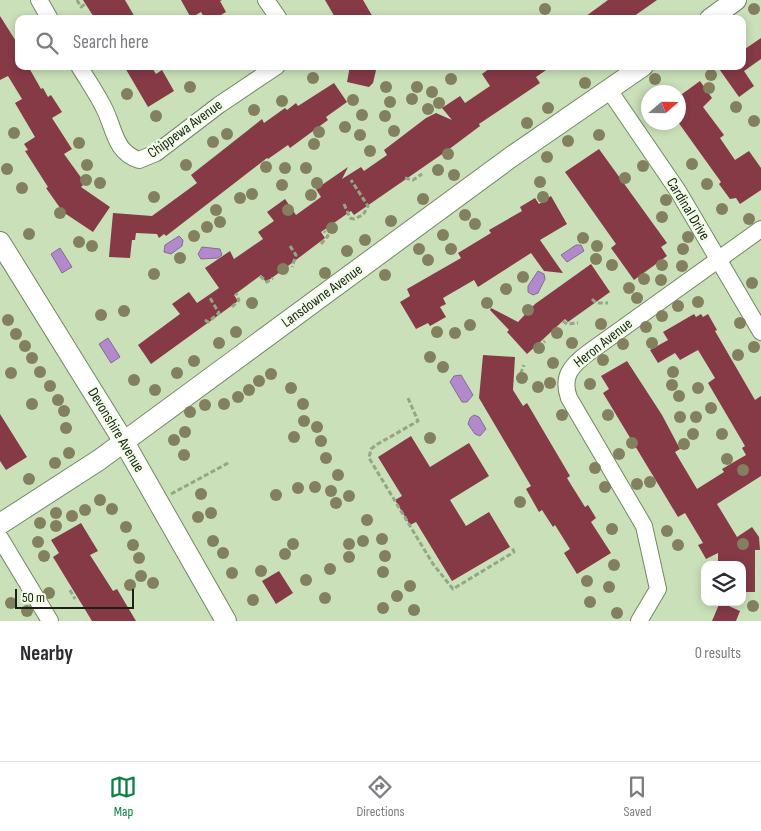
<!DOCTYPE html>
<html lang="en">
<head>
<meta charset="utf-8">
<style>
	body { margin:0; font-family:"Sofia Sans Condensed",sans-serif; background:#f2f2f3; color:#2b2b33 }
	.controls { position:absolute; right:15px; bottom:15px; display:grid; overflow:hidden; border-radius:10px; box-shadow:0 2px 8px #0003 }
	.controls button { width:45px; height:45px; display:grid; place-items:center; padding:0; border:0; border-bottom:1px solid #e1e1e2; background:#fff; color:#2b2b33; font:25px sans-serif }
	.compass { position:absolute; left:641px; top:85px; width:45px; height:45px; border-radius:50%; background:#fff; box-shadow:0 2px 8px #0003; rotate:70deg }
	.scale { position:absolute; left:15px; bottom:12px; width:119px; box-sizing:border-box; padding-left:5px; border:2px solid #192213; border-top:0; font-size:14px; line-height:18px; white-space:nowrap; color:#192213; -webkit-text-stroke:4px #f1fde8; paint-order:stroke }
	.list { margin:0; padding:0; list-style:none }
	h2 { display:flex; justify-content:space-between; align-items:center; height:65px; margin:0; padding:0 20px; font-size:21px }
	h2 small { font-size:16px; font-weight:400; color:#7c7c81 }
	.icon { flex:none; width:28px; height:28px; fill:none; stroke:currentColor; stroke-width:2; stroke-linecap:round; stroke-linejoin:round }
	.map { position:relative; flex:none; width:761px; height:621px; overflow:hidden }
	.search { position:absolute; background:#fff; box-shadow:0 2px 8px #0003; left:15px; right:15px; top:15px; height:55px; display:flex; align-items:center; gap:12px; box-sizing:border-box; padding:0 18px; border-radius:10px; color:#7c7c81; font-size:19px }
	.sheet { height:140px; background:#fff }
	nav { display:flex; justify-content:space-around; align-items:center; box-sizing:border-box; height:70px; border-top:1px solid #e1e1e2; background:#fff; font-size:14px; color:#7c7c81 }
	nav a { display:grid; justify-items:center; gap:2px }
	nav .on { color:#0b8043 }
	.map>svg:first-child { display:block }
</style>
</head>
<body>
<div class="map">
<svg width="761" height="621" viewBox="0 0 761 621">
	<rect width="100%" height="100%" fill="#c9e0b8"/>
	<g fill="#b28acb" stroke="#846b94">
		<polygon points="179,236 183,240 182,246 171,254 164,252 165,245"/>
		<polygon points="576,245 581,245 584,251 567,262 561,255"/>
		<polygon points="202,247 220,249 222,255 218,258 201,259 198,254"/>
		<polygon points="60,248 72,267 62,273 51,254"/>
		<polygon points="538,271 544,274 545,279 538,293 533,295 528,292 528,286"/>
		<polygon points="108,338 120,357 111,363 99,344"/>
		<polygon points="461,375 473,395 467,402 462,402 450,382 454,376"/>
		<polygon points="474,415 479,417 486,429 480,436 475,434 468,424 470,418"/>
	</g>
	<g fill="#853a46">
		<polygon points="83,0 125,0 136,19 95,19"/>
		<polygon points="181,0 222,0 220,1 226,12 214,19 205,19 201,12 191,18"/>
		<polygon points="325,0 363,0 374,19 336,19"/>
		<polygon points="608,0 657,0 630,19 582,19"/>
		<polygon points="0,16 19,46 19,66 28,66 41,89 43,88 48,97 51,95 62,112 52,118 72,149 64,154 85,183 81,187 110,207 93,232 63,212 46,188 48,187 25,151 28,150 24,144 35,137 15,103 22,99 8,76 0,80"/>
		<polygon points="761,38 761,59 744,71 754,86 739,97 717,66 740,66 742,69 742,51"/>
		<polygon points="124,66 151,66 156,74 162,70 174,91 148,107"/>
		<polygon points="350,66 377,66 373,83 369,87 347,82"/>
		<polygon points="493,66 552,66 536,77 540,83 479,124 480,126 448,150 354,215 351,211 321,232 325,238 280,272 266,282 261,275 234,295 238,301 151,364 138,345 180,314 172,304 189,292 197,303 219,288 205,268 230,251 234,259 263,239 258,232 274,221 267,212 285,199 296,215 321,197 316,189 348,167 342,179 361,167 364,171 387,155 384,150 426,118 436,113 452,120 442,108 460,96 465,103 490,86 482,74"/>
		<polygon points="700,81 712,98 703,107 724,135 720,138 735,160 749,151 761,168 761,190 740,204 736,198 730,199 719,184 721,182 678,122 678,97"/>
		<polygon points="334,83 347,102 326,117 328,120 290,148 288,145 268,159 267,158 166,236 164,234 159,238 157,234 136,233 135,240 132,240 130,258 109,257 113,213 152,216 197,183 191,175 247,131 262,119 264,123 285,108 287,110 296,103 298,106"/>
		<polygon points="599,149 667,243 661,247 667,256 634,280 611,248 616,244 565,172"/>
		<polygon points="551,196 567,224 540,240 563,273 544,271 531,253 478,287 474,280 443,298 446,304 440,307 446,317 430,326 428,323 416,329 400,302 410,296 407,289 461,258 458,253 491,233 489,230 522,211 520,207 535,198 539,204"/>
		<polygon points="591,264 610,292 568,322 565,319 527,354 507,332 509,330 490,310 491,308 518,322 535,304"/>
		<polygon points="694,314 696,317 701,314 703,317 708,314 717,330 715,331 755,400 761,396 761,476 717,504 737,537 752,527 759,537 760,550 755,550 755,592 742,592 742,565 718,565 718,553 706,559 698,545 703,543 685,513 678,517 603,393 609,389 601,376 627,361 662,415 680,449 675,452 697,489 724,472 722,469 746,455 742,448 745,446 708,383 715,378 698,350 680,360 675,353 658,363 650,350 668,340 663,332"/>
		<polygon points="483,355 515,357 513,390 523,406 527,403 570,476 567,478 570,483 585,507 588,505 596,518 591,522 611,553 577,574 564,553 570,549 555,525 553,527 542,510 539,512 526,489 531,486 479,398"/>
		<polygon points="0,414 27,457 6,470 0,461"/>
		<polygon points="411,436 430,467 469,443 489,476 450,500 466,526 489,512 510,547 452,581 416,522 410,525 395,500 402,496 378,457"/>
		<polygon points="81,523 98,551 90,555 113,591 117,589 136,621 92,621 53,557 59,553 51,540"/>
		<polygon points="279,571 293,593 276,604 262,581"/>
		<polygon points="720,602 740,611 736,621 712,621"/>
	</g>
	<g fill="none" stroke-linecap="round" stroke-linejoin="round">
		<g stroke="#738862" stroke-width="18">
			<g id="minor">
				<polyline points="39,0 50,19"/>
				<polyline points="266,0 279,19"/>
				<path d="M79,66C88,81 98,95 105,110C115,131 115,152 139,160L156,153L219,105L277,66"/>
				<polyline points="609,90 678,191 761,332"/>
				<polyline points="0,538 50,621"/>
				<path d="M639,621L658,589L644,526L569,398C561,376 572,365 588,353L761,229"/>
			</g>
		</g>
		<g stroke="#738862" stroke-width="22">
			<g id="major">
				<polyline points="710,19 736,0"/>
				<polyline points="0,242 124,442 226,621"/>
				<polyline points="0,524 99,460 511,157 643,66"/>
			</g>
		</g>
		<g stroke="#94a686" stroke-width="3" stroke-dasharray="5 2.5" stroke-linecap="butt">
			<polyline points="77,0 81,7 85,4"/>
			<polyline points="405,178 413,180 422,174"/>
			<polyline points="344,204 350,218 354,219 363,215 368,206 351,180"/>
			<polyline points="321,244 328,236 324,231"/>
			<polyline points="290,246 296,255 292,267"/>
			<polyline points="260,276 267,282 273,278"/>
			<polyline points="592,299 596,303 608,303"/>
			<polyline points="232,307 239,300 236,293"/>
			<polyline points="205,320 208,322 219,313 210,298"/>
			<polyline points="563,321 567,324 578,323"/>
			<polyline points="538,347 545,341"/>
			<polyline points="516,378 519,378 524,365"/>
			<polyline points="408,398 418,421 376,445 371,449 369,458 433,564 453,589 514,552 512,547"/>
			<polyline points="171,494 230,462"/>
			<polyline points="704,583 705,582"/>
			<polyline points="70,590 75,599"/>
		</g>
		<use href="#minor" stroke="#fff" stroke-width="16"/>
		<use href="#major" stroke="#fff" stroke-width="20"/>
	</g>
	<g fill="#82805e">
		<circle cx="545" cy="9" r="6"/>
		<circle cx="754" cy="9" r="6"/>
		<circle cx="711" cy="75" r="6"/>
		<circle cx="313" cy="78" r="6"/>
		<circle cx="451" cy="79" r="6"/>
		<circle cx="655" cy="79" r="6"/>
		<circle cx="585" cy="83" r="6"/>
		<circle cx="190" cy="87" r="6"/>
		<circle cx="386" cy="87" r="6"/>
		<circle cx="417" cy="87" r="6"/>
		<circle cx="709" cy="88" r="6"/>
		<circle cx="432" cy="92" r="6"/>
		<circle cx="127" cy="94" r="6"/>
		<circle cx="412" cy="99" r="6"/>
		<circle cx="353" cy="100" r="6"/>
		<circle cx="282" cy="101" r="6"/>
		<circle cx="390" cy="102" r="6"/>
		<circle cx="439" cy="103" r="6"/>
		<circle cx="736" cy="107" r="6"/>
		<circle cx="548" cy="108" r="6"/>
		<circle cx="428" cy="109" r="6"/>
		<circle cx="254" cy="110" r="6"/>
		<circle cx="362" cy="115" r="6"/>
		<circle cx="156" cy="116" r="6"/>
		<circle cx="385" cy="116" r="6"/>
		<circle cx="754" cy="121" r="6"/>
		<circle cx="527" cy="123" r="6"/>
		<circle cx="345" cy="127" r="6"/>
		<circle cx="394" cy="131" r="6"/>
		<circle cx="319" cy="132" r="6"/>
		<circle cx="14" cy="133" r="6"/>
		<circle cx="227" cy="134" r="6"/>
		<circle cx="360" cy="135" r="6"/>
		<circle cx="599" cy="135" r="6"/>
		<circle cx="568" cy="141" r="6"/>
		<circle cx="213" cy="142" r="6"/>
		<circle cx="79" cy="143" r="6"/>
		<circle cx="314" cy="144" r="6"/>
		<circle cx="370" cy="151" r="6"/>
		<circle cx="448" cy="154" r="6"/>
		<circle cx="547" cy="157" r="6"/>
		<circle cx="692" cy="164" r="6"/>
		<circle cx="87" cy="165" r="6"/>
		<circle cx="186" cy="165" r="6"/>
		<circle cx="643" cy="166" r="6"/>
		<circle cx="266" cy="167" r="6"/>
		<circle cx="285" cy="168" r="6"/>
		<circle cx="306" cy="168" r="6"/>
		<circle cx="7" cy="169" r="6"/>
		<circle cx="438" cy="170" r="6"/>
		<circle cx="454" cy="175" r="6"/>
		<circle cx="625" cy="178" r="6"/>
		<circle cx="86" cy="180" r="6"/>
		<circle cx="540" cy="182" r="6"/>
		<circle cx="100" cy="183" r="6"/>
		<circle cx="317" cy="183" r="6"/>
		<circle cx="707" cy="184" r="6"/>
		<circle cx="282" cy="185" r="6"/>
		<circle cx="22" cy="188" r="6"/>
		<circle cx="252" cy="194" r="6"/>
		<circle cx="311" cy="195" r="6"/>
		<circle cx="154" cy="197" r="6"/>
		<circle cx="543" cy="197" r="6"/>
		<circle cx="240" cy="198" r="6"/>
		<circle cx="423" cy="199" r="6"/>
		<circle cx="666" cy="200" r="6"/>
		<circle cx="722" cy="209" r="6"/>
		<circle cx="216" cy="210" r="6"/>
		<circle cx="288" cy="210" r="6"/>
		<circle cx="60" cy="213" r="6"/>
		<circle cx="465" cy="215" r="6"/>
		<circle cx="662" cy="217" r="6"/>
		<circle cx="749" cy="219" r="6"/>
		<circle cx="391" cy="221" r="6"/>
		<circle cx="220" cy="222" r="6"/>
		<circle cx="475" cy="224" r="6"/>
		<circle cx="207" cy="227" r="6"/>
		<circle cx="332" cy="228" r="6"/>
		<circle cx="29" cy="234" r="6"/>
		<circle cx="443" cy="235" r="6"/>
		<circle cx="194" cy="236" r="6"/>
		<circle cx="688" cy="237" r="6"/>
		<circle cx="583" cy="238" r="6"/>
		<circle cx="365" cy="240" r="6"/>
		<circle cx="79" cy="242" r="6"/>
		<circle cx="92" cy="246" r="6"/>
		<circle cx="597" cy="246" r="6"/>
		<circle cx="419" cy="249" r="6"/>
		<circle cx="451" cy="249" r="6"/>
		<circle cx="683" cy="249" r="6"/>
		<circle cx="347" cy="251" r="6"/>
		<circle cx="180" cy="258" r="6"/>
		<circle cx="596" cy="259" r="6"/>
		<circle cx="428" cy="260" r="6"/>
		<circle cx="612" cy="265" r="6"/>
		<circle cx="662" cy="265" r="6"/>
		<circle cx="682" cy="266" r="6"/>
		<circle cx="283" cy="269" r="6"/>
		<circle cx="325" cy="273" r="6"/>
		<circle cx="154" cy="274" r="6"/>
		<circle cx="385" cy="275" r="6"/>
		<circle cx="523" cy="277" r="6"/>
		<circle cx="644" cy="279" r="6"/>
		<circle cx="661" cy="280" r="6"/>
		<circle cx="752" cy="283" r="6"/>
		<circle cx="629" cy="288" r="6"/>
		<circle cx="506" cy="289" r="6"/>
		<circle cx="637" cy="298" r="6"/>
		<circle cx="698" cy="302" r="6"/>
		<circle cx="252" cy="303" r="6"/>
		<circle cx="487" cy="303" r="6"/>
		<circle cx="678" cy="306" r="6"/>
		<circle cx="528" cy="310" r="6"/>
		<circle cx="124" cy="311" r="6"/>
		<circle cx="101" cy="315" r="6"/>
		<circle cx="662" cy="316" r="6"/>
		<circle cx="8" cy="320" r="6"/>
		<circle cx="740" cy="323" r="6"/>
		<circle cx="601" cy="324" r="6"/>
		<circle cx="470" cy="325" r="6"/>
		<circle cx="646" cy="327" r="6"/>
		<circle cx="236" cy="332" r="6"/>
		<circle cx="437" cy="332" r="6"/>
		<circle cx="455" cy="333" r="6"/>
		<circle cx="557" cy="333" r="6"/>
		<circle cx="16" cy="334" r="6"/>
		<circle cx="219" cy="343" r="6"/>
		<circle cx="572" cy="343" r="6"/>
		<circle cx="652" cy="343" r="6"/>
		<circle cx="623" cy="344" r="6"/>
		<circle cx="25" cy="346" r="6"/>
		<circle cx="754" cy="347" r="6"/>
		<circle cx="539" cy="348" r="6"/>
		<circle cx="738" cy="355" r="6"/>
		<circle cx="430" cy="357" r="6"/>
		<circle cx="32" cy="358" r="6"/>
		<circle cx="603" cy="360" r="6"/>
		<circle cx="194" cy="361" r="6"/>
		<circle cx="553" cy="363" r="6"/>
		<circle cx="443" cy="367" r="6"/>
		<circle cx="40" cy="372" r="6"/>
		<circle cx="673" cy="372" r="6"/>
		<circle cx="11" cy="373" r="6"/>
		<circle cx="177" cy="373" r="6"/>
		<circle cx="271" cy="374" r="6"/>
		<circle cx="522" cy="378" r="6"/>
		<circle cx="134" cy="380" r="6"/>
		<circle cx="259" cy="381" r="6"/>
		<circle cx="550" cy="383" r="6"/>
		<circle cx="590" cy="384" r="6"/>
		<circle cx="672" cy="385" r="6"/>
		<circle cx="50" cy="386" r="6"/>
		<circle cx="538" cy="387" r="6"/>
		<circle cx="291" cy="388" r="6"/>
		<circle cx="698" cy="388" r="6"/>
		<circle cx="155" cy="390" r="6"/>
		<circle cx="249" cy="390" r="6"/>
		<circle cx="679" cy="396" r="6"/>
		<circle cx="238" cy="397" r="6"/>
		<circle cx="58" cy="400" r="6"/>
		<circle cx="32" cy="404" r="6"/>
		<circle cx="224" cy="404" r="6"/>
		<circle cx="303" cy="404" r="6"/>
		<circle cx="205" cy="405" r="6"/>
		<circle cx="711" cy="408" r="6"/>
		<circle cx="64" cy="411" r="6"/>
		<circle cx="190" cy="412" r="6"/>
		<circle cx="562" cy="415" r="6"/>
		<circle cx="608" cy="415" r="6"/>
		<circle cx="680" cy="417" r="6"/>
		<circle cx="696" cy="417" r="6"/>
		<circle cx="304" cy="421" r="6"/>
		<circle cx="317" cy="427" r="6"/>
		<circle cx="66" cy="428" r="6"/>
		<circle cx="185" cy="432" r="6"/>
		<circle cx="693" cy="434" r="6"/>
		<circle cx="722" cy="434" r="6"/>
		<circle cx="294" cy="437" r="6"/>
		<circle cx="430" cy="438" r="6"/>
		<circle cx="174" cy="440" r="6"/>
		<circle cx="321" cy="441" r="6"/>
		<circle cx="632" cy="443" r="6"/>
		<circle cx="684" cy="444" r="6"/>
		<circle cx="69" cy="453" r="6"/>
		<circle cx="619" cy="454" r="6"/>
		<circle cx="184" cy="455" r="6"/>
		<circle cx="326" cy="458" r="6"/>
		<circle cx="727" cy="459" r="6"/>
		<circle cx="55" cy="463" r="6"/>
		<circle cx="595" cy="468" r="6"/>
		<circle cx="743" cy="470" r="6"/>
		<circle cx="338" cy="475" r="6"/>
		<circle cx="29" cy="479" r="6"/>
		<circle cx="650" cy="482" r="6"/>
		<circle cx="637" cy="484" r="6"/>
		<circle cx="315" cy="487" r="6"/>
		<circle cx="605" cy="487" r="6"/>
		<circle cx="298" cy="488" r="6"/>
		<circle cx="331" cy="491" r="6"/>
		<circle cx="201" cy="494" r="6"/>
		<circle cx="276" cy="495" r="6"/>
		<circle cx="349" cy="496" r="6"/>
		<circle cx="100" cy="500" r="6"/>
		<circle cx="520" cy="502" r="6"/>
		<circle cx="336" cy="503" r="6"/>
		<circle cx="112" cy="509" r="6"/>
		<circle cx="85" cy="510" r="6"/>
		<circle cx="56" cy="513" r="6"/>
		<circle cx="211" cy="513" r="6"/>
		<circle cx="72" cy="516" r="6"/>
		<circle cx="198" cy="517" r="6"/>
		<circle cx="367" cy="520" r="6"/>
		<circle cx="40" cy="523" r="6"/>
		<circle cx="56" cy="526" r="6"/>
		<circle cx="126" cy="527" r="6"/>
		<circle cx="612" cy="529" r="6"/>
		<circle cx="667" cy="531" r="6"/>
		<circle cx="382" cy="539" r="6"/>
		<circle cx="213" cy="541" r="6"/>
		<circle cx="363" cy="541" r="6"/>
		<circle cx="38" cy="542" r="6"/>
		<circle cx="293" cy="544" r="6"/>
		<circle cx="349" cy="544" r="6"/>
		<circle cx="743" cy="544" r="6"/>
		<circle cx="133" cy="545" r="6"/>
		<circle cx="678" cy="545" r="6"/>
		<circle cx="223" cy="553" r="6"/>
		<circle cx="285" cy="554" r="6"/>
		<circle cx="44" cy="556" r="6"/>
		<circle cx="385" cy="556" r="6"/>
		<circle cx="349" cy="557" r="6"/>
		<circle cx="139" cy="558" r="6"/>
		<circle cx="614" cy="565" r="6"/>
		<circle cx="330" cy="569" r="6"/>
		<circle cx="261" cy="571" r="6"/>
		<circle cx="383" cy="572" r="6"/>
		<circle cx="232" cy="573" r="6"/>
		<circle cx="141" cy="576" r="6"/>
		<circle cx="306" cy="580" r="6"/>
		<circle cx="587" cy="581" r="6"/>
		<circle cx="153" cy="583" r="6"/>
		<circle cx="130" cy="585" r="6"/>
		<circle cx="410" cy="586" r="6"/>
		<circle cx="609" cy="587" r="6"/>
		<circle cx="49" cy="593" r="6"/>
		<circle cx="397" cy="596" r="6"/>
		<circle cx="325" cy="598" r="6"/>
		<circle cx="253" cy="600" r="6"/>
		<circle cx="590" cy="602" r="6"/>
		<circle cx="11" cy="603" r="6"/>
		<circle cx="753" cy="606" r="6"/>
		<circle cx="383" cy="608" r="6"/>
		<circle cx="414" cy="610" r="6"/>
		<circle cx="27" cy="611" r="6"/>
		<circle cx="617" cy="613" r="6"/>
	</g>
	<g text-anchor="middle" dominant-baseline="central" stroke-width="5" stroke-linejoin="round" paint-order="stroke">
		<g font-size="15" fill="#192213" stroke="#f1fde8">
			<text transform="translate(185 129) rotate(-36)">Chippewa Avenue</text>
			<text transform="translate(688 209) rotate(59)">Cardinal Drive</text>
			<text transform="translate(322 296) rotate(-36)">Lansdowne Avenue</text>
			<text transform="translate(603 343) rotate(-38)">Heron Avenue</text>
			<text transform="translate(116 430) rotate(59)">Devonshire Avenue</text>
		</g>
	</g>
</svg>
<div class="controls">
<button><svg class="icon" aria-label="layers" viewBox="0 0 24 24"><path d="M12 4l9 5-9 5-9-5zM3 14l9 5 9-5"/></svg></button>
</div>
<svg class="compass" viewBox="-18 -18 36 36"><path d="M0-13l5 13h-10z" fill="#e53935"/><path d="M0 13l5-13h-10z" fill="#7c7c81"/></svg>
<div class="scale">50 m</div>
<div class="search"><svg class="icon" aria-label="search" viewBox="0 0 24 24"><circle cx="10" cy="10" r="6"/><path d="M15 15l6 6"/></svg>Search here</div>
</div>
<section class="sheet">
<h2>Nearby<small>0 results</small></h2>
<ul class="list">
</ul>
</section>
<nav>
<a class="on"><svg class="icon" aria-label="map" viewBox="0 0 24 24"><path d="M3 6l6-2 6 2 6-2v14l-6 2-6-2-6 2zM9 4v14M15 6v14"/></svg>Map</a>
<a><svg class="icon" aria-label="directions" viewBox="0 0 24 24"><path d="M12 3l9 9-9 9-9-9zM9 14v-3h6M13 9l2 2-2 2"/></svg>Directions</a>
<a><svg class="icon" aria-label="saved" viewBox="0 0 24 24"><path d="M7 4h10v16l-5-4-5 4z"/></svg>Saved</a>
</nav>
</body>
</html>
